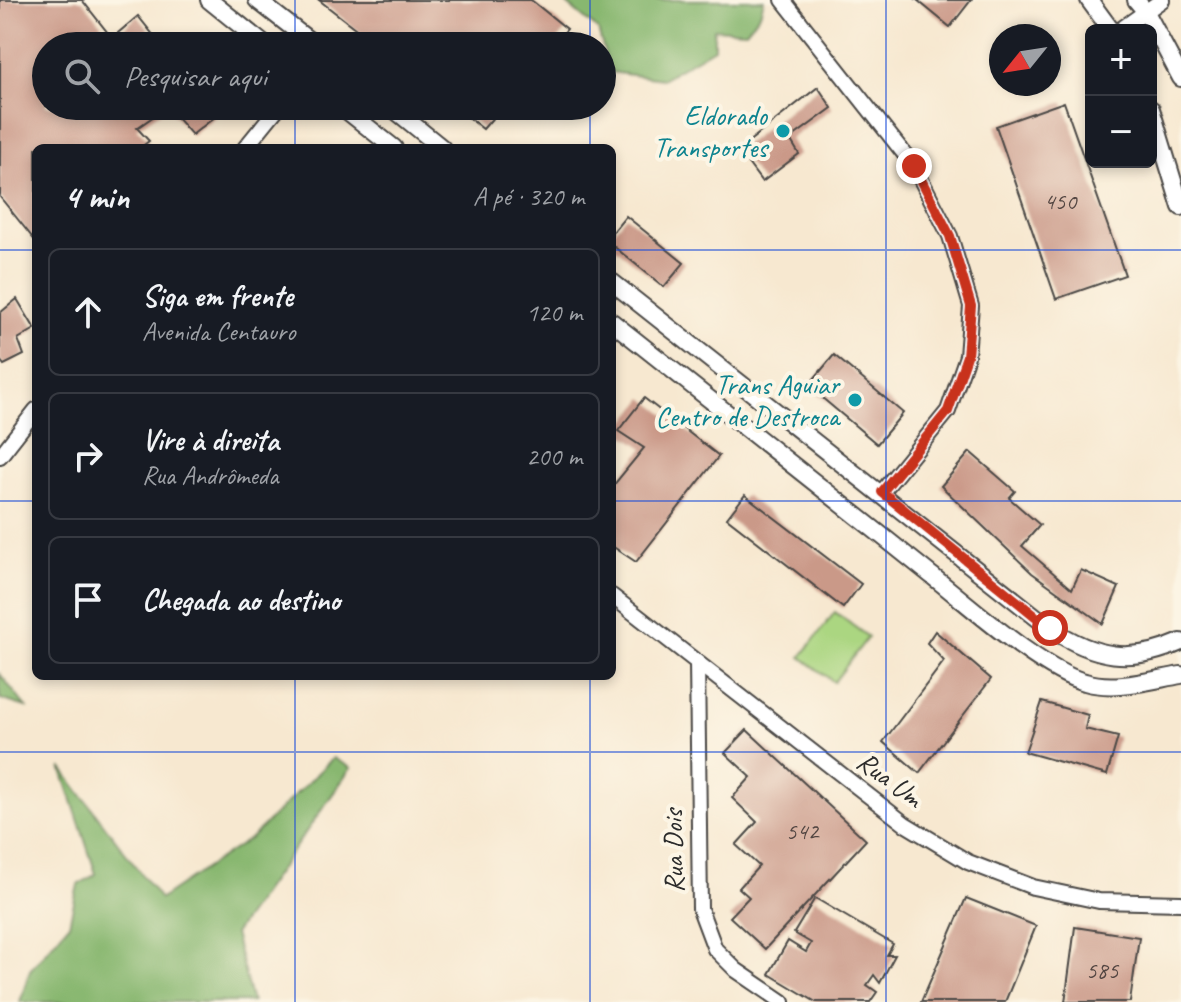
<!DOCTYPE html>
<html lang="pt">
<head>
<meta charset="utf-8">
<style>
	body { margin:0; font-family:Caveat,sans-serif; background:#242831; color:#f1f3f6 }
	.controls { position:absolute; right:24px; top:24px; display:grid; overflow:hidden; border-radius:12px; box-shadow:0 4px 12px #0003 }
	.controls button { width:72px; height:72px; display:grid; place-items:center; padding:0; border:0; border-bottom:2px solid #363941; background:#171b24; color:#f1f3f6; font:40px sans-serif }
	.compass { position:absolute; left:989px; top:24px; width:72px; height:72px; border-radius:50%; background:#171b24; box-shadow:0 4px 12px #0003; rotate:240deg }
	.stop { position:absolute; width:24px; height:24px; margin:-18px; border:6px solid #c8321e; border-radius:50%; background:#fff }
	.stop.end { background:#c8321e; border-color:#fff; box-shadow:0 2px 8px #0008 }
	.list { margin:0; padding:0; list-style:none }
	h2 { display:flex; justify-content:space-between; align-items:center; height:104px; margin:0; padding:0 32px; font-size:34px }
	h2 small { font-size:26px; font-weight:400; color:#9ea1a6 }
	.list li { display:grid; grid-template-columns:52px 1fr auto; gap:24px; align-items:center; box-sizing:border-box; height:128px; margin:0 16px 16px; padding:0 16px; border:2px solid #363941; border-radius:12px }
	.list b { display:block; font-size:30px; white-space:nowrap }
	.list p { margin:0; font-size:26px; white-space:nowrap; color:#9ea1a6 }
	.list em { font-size:26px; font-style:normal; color:#9ea1a6 }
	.icon { flex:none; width:44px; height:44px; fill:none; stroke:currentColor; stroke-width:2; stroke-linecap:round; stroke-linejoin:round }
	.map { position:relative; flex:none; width:1181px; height:1002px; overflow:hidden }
	.search { position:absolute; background:#171b24; box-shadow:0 4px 12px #0003; left:32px; top:32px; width:584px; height:88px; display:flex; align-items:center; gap:20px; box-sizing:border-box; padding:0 28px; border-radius:44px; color:#9ea1a6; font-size:30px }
	.panel { position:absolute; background:#171b24; box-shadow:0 4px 12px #0003; left:32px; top:144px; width:584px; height:536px; border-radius:12px }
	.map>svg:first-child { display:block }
</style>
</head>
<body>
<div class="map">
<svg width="1181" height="1002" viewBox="0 0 1181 1002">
	<rect width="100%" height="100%" fill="#fcf5e5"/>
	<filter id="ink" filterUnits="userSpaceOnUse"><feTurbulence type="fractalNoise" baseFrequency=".0125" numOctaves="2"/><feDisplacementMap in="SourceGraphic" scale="16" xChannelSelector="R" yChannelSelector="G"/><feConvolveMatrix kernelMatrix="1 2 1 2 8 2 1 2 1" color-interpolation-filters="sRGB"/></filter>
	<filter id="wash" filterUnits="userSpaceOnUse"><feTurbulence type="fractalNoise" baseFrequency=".006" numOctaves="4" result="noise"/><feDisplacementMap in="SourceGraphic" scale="32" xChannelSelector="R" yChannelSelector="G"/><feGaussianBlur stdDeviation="1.8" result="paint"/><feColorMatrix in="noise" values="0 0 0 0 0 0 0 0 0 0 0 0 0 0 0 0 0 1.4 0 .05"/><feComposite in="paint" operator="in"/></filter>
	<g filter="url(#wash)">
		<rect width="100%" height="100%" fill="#f7e8d0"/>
		<polygon fill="#abd681" stroke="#6b8056" stroke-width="2" points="835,612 868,637 834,682 801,657"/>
		<g fill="#88b76f" stroke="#5a714d" stroke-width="2">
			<polygon points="562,0 764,0 760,14 746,31 714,29 714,48 662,79 610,72 598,30"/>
			<polygon points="0,674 26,707 0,699"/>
			<polygon points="333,758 351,768 234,934 252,1002 20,1002 30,970 69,924 78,885 96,874 61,767 160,899 252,837"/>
		</g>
		<g id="blocks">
			<g fill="#ca9988">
				<polygon points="0,0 82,0 112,38 138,16 162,46 46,46 46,106 208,106 216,116 192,135 167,107 137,128 149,141 140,148 36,148 36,242 0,197"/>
				<polygon points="319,0 531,0 567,29 553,46 378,46"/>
				<polygon points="917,0 971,0 950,27"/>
				<polygon points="818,87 832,108 790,139 799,154 762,182 738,150"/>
				<polygon points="1064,102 1125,275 1056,299 996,126"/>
				<polygon points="454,106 503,106 483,129"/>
				<polygon points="626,216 684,263 664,287 612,245 612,233"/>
				<polygon points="17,299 35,329 18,339 24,355 4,365 0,360 0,313"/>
				<polygon points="834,355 903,413 877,444 808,386"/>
				<polygon points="644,398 719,456 636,562 612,546 612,487 644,448 618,431"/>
				<polygon points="970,452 1015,491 1009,498 1040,525 1022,546 1072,589 1081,570 1119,587 1103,624 1032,573 941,486"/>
				<polygon points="745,495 861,584 843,608 727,518"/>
				<polygon points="935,631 991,679 919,773 883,742 944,661 927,643"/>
				<polygon points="1042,702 1088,715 1085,729 1118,737 1107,775 1025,752"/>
				<polygon points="747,730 866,840 765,949 730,917 749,897 739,888 759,866 736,845 757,822 732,798 751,777 725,753"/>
				<polygon points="815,898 893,944 887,955 895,955 880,983 874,975 867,985 877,992 870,1002 816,1002 769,974 788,941 806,952 811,943 794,933"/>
				<polygon points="966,898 1036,926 1005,1002 921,1002"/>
				<polygon points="1075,927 1139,937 1130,1002 1065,1002"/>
			</g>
		</g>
	</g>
	<g filter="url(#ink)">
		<use href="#blocks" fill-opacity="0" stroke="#4a4744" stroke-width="2"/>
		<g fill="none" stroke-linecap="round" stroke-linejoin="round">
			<g stroke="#4a4744" stroke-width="18">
				<g id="minor">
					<polyline points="783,0 914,166 950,236 971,306 967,356 948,411 882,492"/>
					<polyline points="1120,30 1162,0"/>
					<polyline points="245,148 279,106"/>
					<polyline points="0,456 36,410"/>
					<polyline points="612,596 905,824 968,862 1033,887 1099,901 1181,903"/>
					<polyline points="697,662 700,909 715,949 736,970 783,1002"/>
				</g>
			</g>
			<g stroke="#4a4744" stroke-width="20">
				<g id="tertiary">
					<polyline points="209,0 266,46"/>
					<polyline points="257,0 316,46"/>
					<polyline points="1089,0 1111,30"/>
					<polyline points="1136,0 1146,12 1181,78"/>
					<polyline points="341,106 394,148"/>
					<polyline points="390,106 442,148"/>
					<polyline points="1151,109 1181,207"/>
					<path d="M612,282L1050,628C1095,658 1131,664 1181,642"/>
					<path d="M612,322C718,406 825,490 931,575C968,604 1042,671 1085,682C1115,691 1151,680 1181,675"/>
				</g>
			</g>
			<use href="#minor" stroke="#fff" stroke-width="14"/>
			<use href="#tertiary" stroke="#fff" stroke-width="16"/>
		</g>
	</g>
	<g fill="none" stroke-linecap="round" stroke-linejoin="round" filter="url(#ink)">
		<polyline stroke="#c8321e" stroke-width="10" points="914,166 950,236 971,306 967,356 948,411 882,492 1050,628"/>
	</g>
	<path fill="none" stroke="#1d4ed8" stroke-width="2" stroke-opacity="0.55" d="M295,0V46M590,0V46M886,0V1002M295,106V148M590,106V148M0,250H36M612,250H1181M0,501H36M612,501H1181M295,676V1002M590,676V1002M0,752H1181"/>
	<g fill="#0f9aa8" stroke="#fcf5e5" stroke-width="3">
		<circle cx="783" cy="131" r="8"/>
		<circle cx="855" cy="400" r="8"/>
	</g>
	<g text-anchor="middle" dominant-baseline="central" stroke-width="8" stroke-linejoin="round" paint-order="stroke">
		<g font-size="24" fill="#534642">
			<text x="1060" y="201">450</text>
			<text x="802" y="831">542</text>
			<text x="1102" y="970">585</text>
		</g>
		<g font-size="28" fill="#0d838f" stroke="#fcf5e5" text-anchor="end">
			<text x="767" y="115">Eldorado<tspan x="767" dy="32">Transportes</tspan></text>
			<text x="839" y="384">Trans Aguiar<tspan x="839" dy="32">Centro de Destroca</tspan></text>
		</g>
		<g font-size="28" fill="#2b2b2b" stroke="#fcf5e5">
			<text transform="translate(890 779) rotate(36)">Rua Um</text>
			<text transform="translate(673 851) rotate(-91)">Rua Dois</text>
		</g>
	</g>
</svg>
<div class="controls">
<button>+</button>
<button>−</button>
</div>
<svg class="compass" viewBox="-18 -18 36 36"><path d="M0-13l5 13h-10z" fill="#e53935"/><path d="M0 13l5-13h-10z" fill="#9ea1a6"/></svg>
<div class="stop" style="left:1050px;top:628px"></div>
<div class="stop end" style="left:914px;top:166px"></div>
<div class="search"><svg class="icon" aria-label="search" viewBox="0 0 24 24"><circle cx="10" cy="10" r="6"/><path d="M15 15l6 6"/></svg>Pesquisar aqui</div>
<section class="panel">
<h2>4 min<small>A pé · 320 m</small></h2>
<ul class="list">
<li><svg class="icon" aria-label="ahead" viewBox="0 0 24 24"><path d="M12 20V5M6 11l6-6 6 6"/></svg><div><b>Siga em frente</b><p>Avenida Centauro</p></div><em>120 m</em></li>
<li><svg class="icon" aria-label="right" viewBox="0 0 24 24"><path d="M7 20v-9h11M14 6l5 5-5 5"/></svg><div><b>Vire à direita</b><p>Rua Andrômeda</p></div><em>200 m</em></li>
<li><svg class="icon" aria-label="arrive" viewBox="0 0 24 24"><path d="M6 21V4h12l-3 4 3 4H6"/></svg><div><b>Chegada ao destino</b></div></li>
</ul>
</section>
</div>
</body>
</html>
